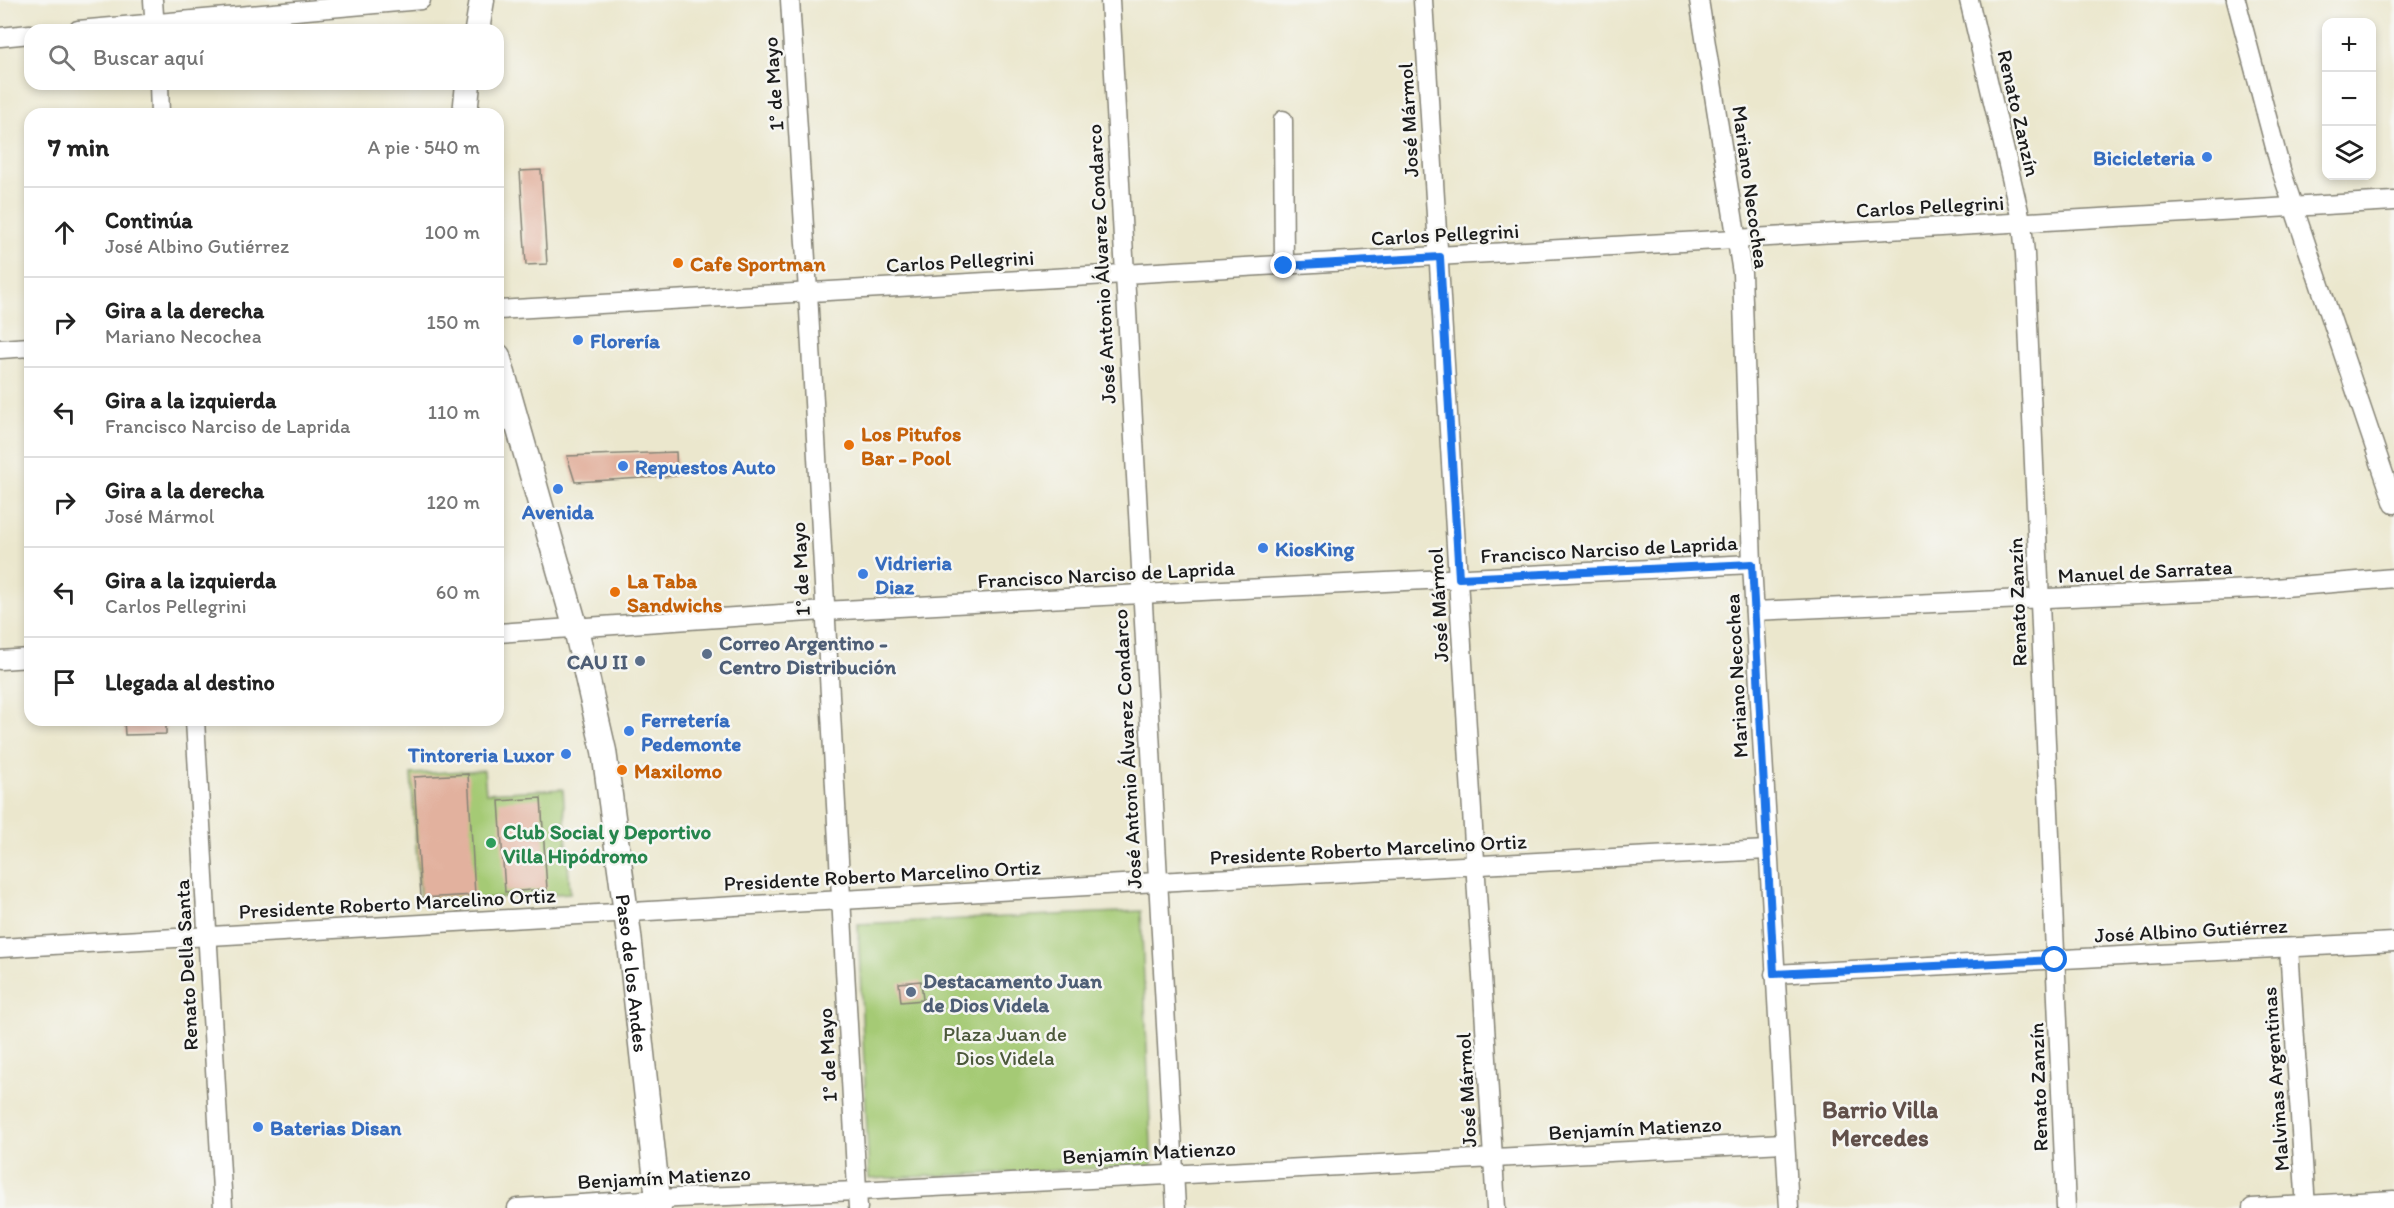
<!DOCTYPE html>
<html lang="es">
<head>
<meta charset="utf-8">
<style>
	body { margin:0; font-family:Itim,sans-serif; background:#f2f2f2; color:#222 }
	.controls { position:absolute; right:18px; top:18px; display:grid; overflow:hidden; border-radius:12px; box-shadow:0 3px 9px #0003 }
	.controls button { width:54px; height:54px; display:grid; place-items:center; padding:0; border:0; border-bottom:2px solid #e0e0e0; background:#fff; color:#222; font:30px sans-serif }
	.stop { position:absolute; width:18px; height:18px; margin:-14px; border:4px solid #1a73e8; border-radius:50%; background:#fff }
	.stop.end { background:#1a73e8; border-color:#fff; box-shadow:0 2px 6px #0008 }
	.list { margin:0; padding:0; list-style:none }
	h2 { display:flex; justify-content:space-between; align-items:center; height:78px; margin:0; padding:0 24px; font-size:26px }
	h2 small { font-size:20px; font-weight:400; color:#767676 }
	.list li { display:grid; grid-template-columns:39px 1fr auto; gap:18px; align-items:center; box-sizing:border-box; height:90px; padding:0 24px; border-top:2px solid #e0e0e0 }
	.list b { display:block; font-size:22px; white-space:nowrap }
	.list p { margin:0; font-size:20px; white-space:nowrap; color:#767676 }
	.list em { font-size:20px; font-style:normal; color:#767676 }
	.icon { flex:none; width:33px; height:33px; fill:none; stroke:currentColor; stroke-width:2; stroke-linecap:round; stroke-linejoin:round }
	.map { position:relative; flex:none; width:2394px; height:1208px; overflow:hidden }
	.search { position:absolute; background:#fff; box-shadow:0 3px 9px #0003; left:24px; top:24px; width:480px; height:66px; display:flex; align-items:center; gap:15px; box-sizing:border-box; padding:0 21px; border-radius:18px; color:#767676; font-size:22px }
	.panel { position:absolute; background:#fff; box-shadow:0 3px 9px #0003; left:24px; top:108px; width:480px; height:618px; border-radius:18px }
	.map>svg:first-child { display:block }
</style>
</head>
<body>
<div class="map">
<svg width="2394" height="1208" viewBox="0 0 2394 1208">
	<rect width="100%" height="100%" fill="#f6f6f2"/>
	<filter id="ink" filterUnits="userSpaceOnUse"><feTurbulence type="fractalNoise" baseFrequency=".0167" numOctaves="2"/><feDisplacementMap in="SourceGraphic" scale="12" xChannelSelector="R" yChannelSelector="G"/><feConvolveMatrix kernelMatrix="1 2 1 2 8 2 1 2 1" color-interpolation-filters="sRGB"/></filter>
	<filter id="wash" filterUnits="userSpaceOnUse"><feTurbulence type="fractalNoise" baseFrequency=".008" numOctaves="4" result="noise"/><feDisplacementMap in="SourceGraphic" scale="24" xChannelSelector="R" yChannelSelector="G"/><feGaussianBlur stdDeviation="1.35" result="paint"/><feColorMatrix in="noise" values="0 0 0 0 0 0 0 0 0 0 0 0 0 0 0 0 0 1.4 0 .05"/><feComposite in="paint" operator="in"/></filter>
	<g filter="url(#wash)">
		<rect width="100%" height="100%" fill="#ebe7cd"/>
		<g fill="#a5ca74" stroke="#607348" stroke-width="1.5">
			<polygon points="484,770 486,793 563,789 570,893 420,903 411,774"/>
			<polygon points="1141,911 1152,1166 869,1179 858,924"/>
		</g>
		<g id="blocks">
			<g fill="#e2b19e">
				<polygon points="541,170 547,264 526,265 520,171"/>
				<polygon points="676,452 677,476 575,482 567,456"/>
				<polygon points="124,720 166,720 166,734 125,735"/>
				<polygon points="468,774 475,895 421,898 414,777"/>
				<polygon points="541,798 547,889 505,892 499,801"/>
				<polygon points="921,981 923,1000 901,1002 899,983"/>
			</g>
		</g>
	</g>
	<g filter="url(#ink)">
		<use href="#blocks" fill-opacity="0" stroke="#848274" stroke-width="1.5"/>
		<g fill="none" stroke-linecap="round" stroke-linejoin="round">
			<g stroke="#848274" stroke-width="21">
				<g id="minor">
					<polyline points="153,0 155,30"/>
					<polyline points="790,0 808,292 858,1208"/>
					<polyline points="1110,0 1176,1208"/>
					<polyline points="1423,0 1496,1208"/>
					<polyline points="1699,0 1742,273 1752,564 1789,1208"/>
					<polyline points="1969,0 2022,224 2025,254 2066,1208"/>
					<polyline points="2236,0 2281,170 2394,504"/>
					<polyline points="78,30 421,0"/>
					<polyline points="0,37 30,34"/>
					<polyline points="159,84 160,114"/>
					<polyline points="1283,120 1284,265"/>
					<polyline points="498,310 2394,201"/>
					<polyline points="0,349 30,347"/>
					<polyline points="498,423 516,420"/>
					<polyline points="1755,611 2274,588 2394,578"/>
					<polyline points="498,633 824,611 1141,594 1752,564"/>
					<polyline points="0,660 30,658"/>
					<polyline points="195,720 223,1208"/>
					<polyline points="0,948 1157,882 1767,850"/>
					<polyline points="2289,948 2306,1208"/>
					<polyline points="1774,974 2394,942"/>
					<polyline points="517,1208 677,1198 857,1191 1784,1143"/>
					<polyline points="2252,1208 2394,1200"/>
				</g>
			</g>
			<g stroke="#848274" stroke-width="27">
				<g id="major">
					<polyline points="477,30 482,0"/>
					<polyline points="465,114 468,84"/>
					<path id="s1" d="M498,356L576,629L604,751L629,935L659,1208"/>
				</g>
			</g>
			<use href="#minor" stroke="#fff" stroke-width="18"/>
			<use href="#major" stroke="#fff" stroke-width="24"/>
		</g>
	</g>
	<g fill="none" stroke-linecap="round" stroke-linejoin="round" filter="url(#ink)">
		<polyline stroke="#1a73e8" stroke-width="8" points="1284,266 1440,257 1459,578 1752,564 1774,974 2055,960"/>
	</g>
	<g fill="#3f7fe0" stroke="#f6f6f2" stroke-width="2">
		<circle cx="2207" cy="157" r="6"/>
		<circle cx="578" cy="340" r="6"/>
		<circle cx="623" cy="466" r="6"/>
		<circle cx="558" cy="489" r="6"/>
		<circle cx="1263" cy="548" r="6"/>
		<circle cx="863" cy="574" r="6"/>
		<circle cx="629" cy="731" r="6"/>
		<circle cx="566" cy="754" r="6"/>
		<circle cx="258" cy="1127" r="6"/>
	</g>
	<g fill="#e8710a" stroke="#f6f6f2" stroke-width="2">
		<circle cx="678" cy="263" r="6"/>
		<circle cx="849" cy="445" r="6"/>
		<circle cx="615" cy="592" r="6"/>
		<circle cx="622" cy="770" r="6"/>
	</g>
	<g fill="#5c6f8a" stroke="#f6f6f2" stroke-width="2">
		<circle cx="707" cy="654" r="6"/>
		<circle cx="640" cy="661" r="6"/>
		<circle cx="911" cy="992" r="6"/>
	</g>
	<circle fill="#2e9e5b" stroke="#f6f6f2" stroke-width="2" cx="491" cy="843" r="6"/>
	<g text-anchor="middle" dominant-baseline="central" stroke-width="5" stroke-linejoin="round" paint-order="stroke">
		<g font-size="21" fill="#1c1c1c" stroke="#f6f6f2">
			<text transform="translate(773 84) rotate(-94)">1° de Mayo</text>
			<text transform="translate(2019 113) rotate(77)">Renato Zanzín</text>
			<text transform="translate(1408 120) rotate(-93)">José Mármol</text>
			<text transform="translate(1751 187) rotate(82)">Mariano Necochea</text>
			<text transform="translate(1930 206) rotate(-3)">Carlos Pellegrini</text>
			<text transform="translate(1445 234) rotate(-3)">Carlos Pellegrini</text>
			<text transform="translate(960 261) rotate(-3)">Carlos Pellegrini</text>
			<text transform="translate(1101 264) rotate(-93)">José Antonio Álvarez Condarco</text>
			<text transform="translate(1609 549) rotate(-3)">Francisco Narciso de Laprida</text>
			<text transform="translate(800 569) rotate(-93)">1° de Mayo</text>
			<text transform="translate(2145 571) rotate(-3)">Manuel de Sarratea</text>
			<text transform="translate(1106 574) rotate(-3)">Francisco Narciso de Laprida</text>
			<text transform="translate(2017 602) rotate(-92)">Renato Zanzín</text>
			<text transform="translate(1438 605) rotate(-93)">José Mármol</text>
			<text transform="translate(1736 676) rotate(-93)">Mariano Necochea</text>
			<text transform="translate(1127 749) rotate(-93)">José Antonio Álvarez Condarco</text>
			<text transform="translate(1368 849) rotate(-3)">Presidente Roberto Marcelino Ortiz</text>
			<text transform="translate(882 875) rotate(-3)">Presidente Roberto Marcelino Ortiz</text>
			<text transform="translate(397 903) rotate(-3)">Presidente Roberto Marcelino Ortiz</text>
			<text transform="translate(2191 930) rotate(-3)">José Albino Gutiérrez</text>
			<text transform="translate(186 965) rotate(-93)">Renato Della Santa</text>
			<text stroke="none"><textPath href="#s1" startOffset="633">Paso de los Andes</textPath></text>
			<text transform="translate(827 1055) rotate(-93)">1° de Mayo</text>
			<text transform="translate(2275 1079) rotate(-94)">Malvinas Argentinas</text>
			<text transform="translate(2038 1087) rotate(-92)">Renato Zanzín</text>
			<text transform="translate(1466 1090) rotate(-93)">José Mármol</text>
			<text transform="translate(1635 1128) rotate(-3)">Benjamín Matienzo</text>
			<text transform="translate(1149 1152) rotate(-3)">Benjamín Matienzo</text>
			<text transform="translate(664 1177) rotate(-3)">Benjamín Matienzo</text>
		</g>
		<g font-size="21" font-weight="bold" fill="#366cbe" stroke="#f6f6f2" text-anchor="start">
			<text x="2195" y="157" text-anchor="end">Bicicleteria</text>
			<text x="590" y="340">Florería</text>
			<text x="635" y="466">Repuestos Auto</text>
			<text x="558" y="511" text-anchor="middle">Avenida</text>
			<text x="1275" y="548">KiosKing</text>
			<text x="875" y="562">Vidrieria<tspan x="875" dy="24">Diaz</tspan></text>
			<text x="641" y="719">Ferretería<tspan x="641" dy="24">Pedemonte</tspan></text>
			<text x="554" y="754" text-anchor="end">Tintoreria Luxor</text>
			<text x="270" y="1127">Baterias Disan</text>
		</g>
		<g font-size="21" font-weight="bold" fill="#c56008" stroke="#f6f6f2" text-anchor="start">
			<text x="690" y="263">Cafe Sportman</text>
			<text x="861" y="433">Los Pitufos<tspan x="861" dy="24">Bar - Pool</tspan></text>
			<text x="627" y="580">La Taba<tspan x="627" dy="24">Sandwichs</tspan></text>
			<text x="634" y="770">Maxilomo</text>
		</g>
		<g font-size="21" font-weight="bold" fill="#4e5e75" stroke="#f6f6f2" text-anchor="start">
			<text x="719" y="642">Correo Argentino -<tspan x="719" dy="24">Centro Distribución</tspan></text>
			<text x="628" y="661" text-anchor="end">CAU II</text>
			<text x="923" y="980">Destacamento Juan<tspan x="923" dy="24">de Dios Videla</tspan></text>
		</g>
		<g font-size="21" font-weight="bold" fill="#27864d" stroke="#f6f6f2" text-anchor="start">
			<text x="503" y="831">Club Social y Deportivo<tspan x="503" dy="24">Villa Hipódromo</tspan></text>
		</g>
		<g font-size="21" fill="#4c593b" stroke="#f6f6f2">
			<text x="1005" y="1033">Plaza Juan de<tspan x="1005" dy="24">Dios Videla</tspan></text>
		</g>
		<g font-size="24" font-weight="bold" fill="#61504a" stroke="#f6f6f2">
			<text x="1880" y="1109">Barrio Villa<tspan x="1880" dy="28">Mercedes</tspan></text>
		</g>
	</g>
</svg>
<div class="controls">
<button>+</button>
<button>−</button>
<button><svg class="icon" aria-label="layers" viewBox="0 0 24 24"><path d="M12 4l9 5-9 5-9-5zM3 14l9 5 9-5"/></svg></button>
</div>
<div class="stop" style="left:2055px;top:960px"></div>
<div class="stop end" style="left:1284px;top:266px"></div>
<div class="search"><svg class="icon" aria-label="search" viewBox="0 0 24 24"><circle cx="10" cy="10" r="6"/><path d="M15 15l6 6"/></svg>Buscar aquí</div>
<section class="panel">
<h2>7 min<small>A pie · 540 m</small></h2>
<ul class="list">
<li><svg class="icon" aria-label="ahead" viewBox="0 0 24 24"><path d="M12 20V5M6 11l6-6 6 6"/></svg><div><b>Continúa</b><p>José Albino Gutiérrez</p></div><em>100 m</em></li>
<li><svg class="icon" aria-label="right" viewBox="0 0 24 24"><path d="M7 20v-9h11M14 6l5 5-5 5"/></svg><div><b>Gira a la derecha</b><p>Mariano Necochea</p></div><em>150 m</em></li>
<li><svg class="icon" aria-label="left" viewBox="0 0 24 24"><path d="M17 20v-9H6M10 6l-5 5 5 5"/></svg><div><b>Gira a la izquierda</b><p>Francisco Narciso de Laprida</p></div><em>110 m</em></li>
<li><svg class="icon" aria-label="right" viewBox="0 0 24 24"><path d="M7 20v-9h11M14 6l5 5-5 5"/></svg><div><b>Gira a la derecha</b><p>José Mármol</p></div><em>120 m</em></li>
<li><svg class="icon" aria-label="left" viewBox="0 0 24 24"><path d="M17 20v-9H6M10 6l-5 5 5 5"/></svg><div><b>Gira a la izquierda</b><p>Carlos Pellegrini</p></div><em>60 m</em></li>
<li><svg class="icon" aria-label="arrive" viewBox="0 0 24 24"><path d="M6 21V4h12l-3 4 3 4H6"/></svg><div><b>Llegada al destino</b></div></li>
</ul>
</section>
</div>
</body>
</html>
